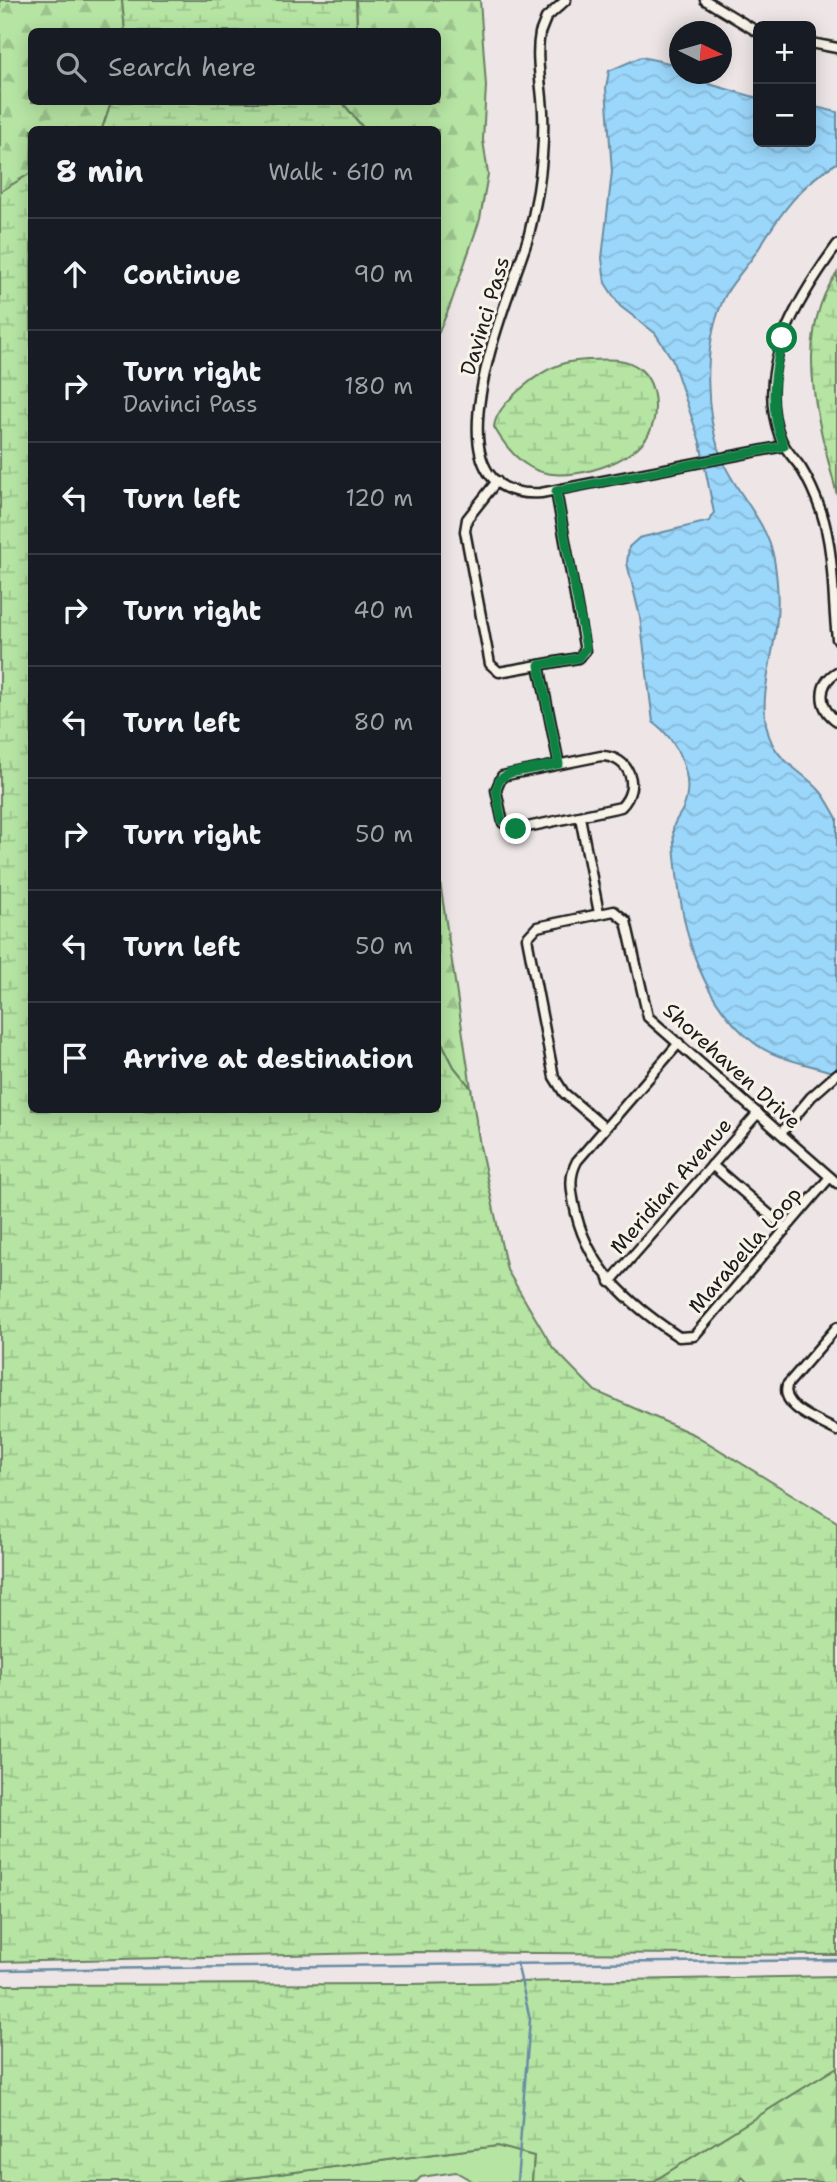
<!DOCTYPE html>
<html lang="en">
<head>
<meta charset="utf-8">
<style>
	body { margin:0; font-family:"Shantell Sans",sans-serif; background:#242831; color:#f1f3f6 }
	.controls { position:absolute; right:21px; top:21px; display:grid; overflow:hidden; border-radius:10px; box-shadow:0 4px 18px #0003 }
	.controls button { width:63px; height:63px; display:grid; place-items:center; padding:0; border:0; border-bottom:2px solid #363941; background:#171b24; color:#f1f3f6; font:35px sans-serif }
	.compass { position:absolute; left:669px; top:21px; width:63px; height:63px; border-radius:50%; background:#171b24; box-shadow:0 4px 18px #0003; rotate:95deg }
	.stop { position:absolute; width:21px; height:21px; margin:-16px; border:5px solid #0b8043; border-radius:50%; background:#fff }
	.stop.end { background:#0b8043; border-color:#fff; box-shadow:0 2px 7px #0008 }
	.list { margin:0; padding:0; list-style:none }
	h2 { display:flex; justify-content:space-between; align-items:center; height:91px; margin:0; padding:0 28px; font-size:30px }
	h2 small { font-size:23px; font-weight:400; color:#9ea1a6 }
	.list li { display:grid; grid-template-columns:46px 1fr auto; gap:21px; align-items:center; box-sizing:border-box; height:112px; padding:0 28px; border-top:2px solid #363941 }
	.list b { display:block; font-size:26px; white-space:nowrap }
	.list p { margin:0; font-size:23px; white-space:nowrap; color:#9ea1a6 }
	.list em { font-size:23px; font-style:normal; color:#9ea1a6 }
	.icon { flex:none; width:38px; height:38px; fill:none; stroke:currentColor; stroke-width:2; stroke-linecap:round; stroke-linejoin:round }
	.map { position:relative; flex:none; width:837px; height:2182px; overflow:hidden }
	.search { position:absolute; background:#171b24; box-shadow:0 4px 18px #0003; left:28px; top:28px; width:413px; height:77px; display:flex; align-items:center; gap:18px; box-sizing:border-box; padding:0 24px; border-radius:10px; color:#9ea1a6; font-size:26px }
	.panel { position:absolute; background:#171b24; box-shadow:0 4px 18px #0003; left:28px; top:126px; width:413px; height:987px; border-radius:10px }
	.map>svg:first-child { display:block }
</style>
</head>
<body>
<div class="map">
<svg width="837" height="2182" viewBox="0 0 837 2182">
	<defs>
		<pattern id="forest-firs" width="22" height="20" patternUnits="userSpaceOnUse" patternTransform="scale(1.75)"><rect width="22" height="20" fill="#b5e4a3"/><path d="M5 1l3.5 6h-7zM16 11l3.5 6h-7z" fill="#9bc38c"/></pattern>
		<pattern id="wetland-marsh" width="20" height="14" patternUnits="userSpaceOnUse" patternTransform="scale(1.75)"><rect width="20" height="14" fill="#b5e4a3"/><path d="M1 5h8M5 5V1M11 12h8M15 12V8" fill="none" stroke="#9bc38c"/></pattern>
		<pattern id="water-waves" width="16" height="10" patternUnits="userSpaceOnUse" patternTransform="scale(1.75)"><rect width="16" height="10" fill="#9bd7fb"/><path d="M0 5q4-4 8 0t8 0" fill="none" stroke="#85b8d7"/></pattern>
	</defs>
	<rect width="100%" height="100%" fill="#ede5e6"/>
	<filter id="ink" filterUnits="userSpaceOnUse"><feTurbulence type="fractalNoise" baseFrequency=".0143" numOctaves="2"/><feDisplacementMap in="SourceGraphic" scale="14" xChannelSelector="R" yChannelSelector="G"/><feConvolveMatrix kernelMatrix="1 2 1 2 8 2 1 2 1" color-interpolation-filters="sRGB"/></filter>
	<g filter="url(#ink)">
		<polygon fill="#b5e4a3" stroke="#688060" stroke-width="2" points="497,2146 534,2156 532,2182 474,2182 456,2172 421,2177 416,2182 216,2182"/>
		<g fill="url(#forest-firs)" stroke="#688060" stroke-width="2">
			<polygon points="0,0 122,0 125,31 32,32 32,102 111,102 102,129 32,130 31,173 0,192"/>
			<polygon points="356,0 480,0 486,86 483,140 488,174 480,219 450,306 438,334 438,130 364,129 342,102 438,102 438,32 357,31"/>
			<polygon points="438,869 471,1088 454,1067 438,1035"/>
			<polygon points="837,2067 837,2182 747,2182 742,2177 740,2182 652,2182"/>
		</g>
		<g fill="url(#wetland-marsh)" stroke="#688060" stroke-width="2">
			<polygon points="122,0 356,0 357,31 125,31"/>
			<polygon points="111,102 342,102 364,129 102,129"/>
			<polygon points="31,173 32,1110 438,1110 438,1035 454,1067 471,1088 480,1146 507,1270 553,1348 595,1391 695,1435 837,1522 837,1955 411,1952 0,1962 0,192"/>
			<path d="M837,273V495C819,424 791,338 837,273Z"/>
			<path d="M587,360C601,360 621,357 634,365C658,378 660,416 647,437C628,466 560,486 530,467C514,458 503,443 494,427C496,404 538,372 559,365C568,361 578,361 587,360Z"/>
			<polygon points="837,1976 837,2067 652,2182 532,2182 534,2156 497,2146 216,2182 0,2182 0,1985 410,1984"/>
		</g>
		<path fill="url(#water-waves)" stroke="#688ca2" stroke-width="2" d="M641,57L679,65L680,74H697L709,84L758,98V142H811V106L837,112V163C803,181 778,217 759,248C748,266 728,285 721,305C703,350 705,412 721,457C735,493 767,520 774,559C778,582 779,605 776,628C772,664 755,708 772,743C782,764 806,774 820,791C827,799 832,810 837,818V1074C809,1063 777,1061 753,1042C689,990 678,907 673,830C673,821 681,815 684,806C695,777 677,739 653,722L640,617L627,563L629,547L639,538L710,521L714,513L700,442L672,359L655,333L620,306L605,283L602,258L612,172L606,88L609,71Z"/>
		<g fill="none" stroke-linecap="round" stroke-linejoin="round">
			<g stroke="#688ca2" stroke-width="2.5">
				<polyline points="517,1963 530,2019 517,2182"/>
				<polyline points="0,1970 837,1960"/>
			</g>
			<g stroke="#1c1c1c" stroke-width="13">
				<g id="minor">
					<path d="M566,0L546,18L540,33C535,58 542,86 543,112C544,139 542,165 538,191C535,207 532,223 528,238C512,292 416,502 541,493L784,446"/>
					<polyline points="705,0 758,32"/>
					<polyline points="811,43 837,48"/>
					<path d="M837,245C798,299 754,367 780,437C784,449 794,458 801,468C809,481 816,497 821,511C835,553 832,596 837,639"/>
					<polyline points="497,481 467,519 465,531 490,664 499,672 578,658 585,651 556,491"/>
					<polyline points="539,665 559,764"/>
					<path d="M837,672C817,684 818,708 837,721"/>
					<path d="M601,756C630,756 641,787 621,807L518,829L503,823L496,790L502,776Z"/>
					<polyline points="580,817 599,913"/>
					<path d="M679,1043L577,1161C569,1176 571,1188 574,1204C585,1266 629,1304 679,1337L694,1336L830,1177"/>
					<polyline points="605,1128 564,1093 554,1077 527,938 537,927 614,911 626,921 648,1017 837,1183"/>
					<polyline points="781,1133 811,1097 837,1074"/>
					<polyline points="712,1165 786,1229"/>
					<polyline points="610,1282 758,1113"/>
					<path d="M837,1327L787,1385C780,1408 820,1421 837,1431"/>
				</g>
			</g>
			<use href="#minor" stroke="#f7f3e8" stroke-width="8"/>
		</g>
	</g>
	<g fill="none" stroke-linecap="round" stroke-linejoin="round" filter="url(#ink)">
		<path stroke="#0b8043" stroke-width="9" d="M516,829L502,821L496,790L500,779L510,773L559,764L539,665L578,658L586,648L556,491L784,446C768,410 774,375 782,338"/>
	</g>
	<g text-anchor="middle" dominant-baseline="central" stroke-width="6" stroke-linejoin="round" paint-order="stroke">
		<g font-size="21" fill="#1c1c1c" stroke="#f7f3e8">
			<text transform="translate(485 316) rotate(-73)">Davinci Pass</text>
			<text transform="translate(732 1066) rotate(42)">Shorehaven Drive</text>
			<text transform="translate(671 1186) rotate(-49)">Meridian Avenue</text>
			<text transform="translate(745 1250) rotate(-49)">Marabella Loop</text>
		</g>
	</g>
</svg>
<div class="controls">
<button>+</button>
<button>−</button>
</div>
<svg class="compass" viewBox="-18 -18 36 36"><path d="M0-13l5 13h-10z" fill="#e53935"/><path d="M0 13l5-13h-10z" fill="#9ea1a6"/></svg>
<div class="stop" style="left:782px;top:338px"></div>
<div class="stop end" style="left:516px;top:829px"></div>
<div class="search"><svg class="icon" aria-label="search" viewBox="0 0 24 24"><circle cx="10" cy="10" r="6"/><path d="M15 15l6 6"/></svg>Search here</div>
<section class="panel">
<h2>8 min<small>Walk · 610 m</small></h2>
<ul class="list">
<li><svg class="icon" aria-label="ahead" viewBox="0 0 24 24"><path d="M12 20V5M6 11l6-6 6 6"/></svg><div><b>Continue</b></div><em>90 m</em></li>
<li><svg class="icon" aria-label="right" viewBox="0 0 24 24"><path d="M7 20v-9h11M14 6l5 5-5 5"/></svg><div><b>Turn right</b><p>Davinci Pass</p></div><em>180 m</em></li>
<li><svg class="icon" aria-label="left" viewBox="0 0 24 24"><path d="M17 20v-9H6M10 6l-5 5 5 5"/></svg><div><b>Turn left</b></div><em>120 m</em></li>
<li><svg class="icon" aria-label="right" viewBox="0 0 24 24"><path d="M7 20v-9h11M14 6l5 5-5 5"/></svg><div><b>Turn right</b></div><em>40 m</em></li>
<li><svg class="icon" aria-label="left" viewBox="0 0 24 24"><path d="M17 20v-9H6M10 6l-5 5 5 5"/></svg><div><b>Turn left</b></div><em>80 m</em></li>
<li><svg class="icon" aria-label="right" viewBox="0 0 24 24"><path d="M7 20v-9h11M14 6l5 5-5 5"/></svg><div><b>Turn right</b></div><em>50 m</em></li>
<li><svg class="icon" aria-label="left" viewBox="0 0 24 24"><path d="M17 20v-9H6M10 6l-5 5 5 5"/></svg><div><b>Turn left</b></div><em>50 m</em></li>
<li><svg class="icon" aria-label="arrive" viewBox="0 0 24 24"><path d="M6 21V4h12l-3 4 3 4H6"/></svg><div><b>Arrive at destination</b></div></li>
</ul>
</section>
</div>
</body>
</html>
